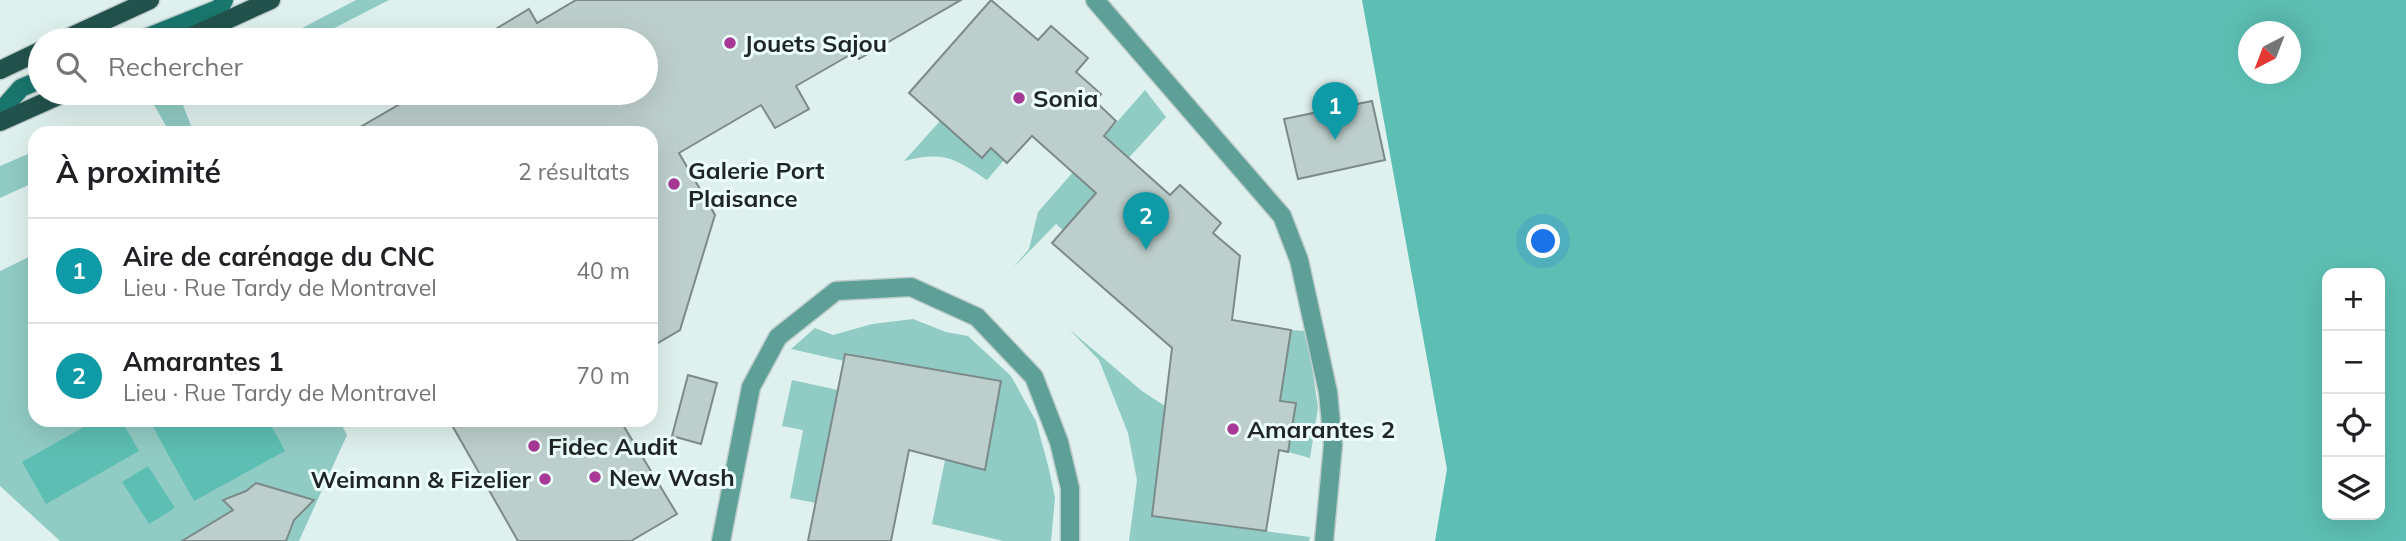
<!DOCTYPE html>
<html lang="fr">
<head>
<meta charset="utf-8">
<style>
	body { margin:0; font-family:Mulish,sans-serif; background:#f6f6f6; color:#202124 }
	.controls { position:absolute; right:21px; bottom:21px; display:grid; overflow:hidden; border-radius:14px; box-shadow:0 7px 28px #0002 }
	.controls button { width:63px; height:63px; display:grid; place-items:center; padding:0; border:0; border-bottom:2px solid #e0e0e0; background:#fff; color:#202124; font:35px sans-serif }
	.compass { position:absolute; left:2238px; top:21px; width:63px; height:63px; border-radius:50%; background:#fff; box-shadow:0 7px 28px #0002; rotate:222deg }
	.you { position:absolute; left:1544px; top:242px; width:24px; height:24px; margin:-18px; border:5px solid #fff; border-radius:50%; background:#1a73e8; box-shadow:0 0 0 10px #1a73e833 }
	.badge { display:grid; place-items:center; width:46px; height:46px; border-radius:50%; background:#a83996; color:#fff; font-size:23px; font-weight:700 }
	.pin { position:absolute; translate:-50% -58px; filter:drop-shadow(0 2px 4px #0008) }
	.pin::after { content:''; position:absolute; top:37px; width:24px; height:21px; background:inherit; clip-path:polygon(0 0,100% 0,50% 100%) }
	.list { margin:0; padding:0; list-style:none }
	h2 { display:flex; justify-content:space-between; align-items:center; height:91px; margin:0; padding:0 28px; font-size:30px }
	h2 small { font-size:23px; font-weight:400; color:#757577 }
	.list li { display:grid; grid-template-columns:46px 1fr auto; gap:21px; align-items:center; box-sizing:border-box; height:105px; padding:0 28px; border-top:2px solid #e0e0e0 }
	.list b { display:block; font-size:26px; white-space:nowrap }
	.list p { margin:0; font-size:23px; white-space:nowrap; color:#757577 }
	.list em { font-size:23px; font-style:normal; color:#757577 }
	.icon { flex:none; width:38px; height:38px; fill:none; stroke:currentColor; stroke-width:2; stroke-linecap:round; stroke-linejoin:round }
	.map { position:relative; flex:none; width:2406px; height:541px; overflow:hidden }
	.search { position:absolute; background:#fff; box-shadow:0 7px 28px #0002; left:28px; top:28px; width:630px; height:77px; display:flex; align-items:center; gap:18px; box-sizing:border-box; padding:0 24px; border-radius:38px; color:#757577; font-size:26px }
	.panel { position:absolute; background:#fff; box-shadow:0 7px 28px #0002; left:28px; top:126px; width:630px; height:301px; border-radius:21px }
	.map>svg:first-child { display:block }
</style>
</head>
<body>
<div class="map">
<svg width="2406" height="541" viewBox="0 0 2406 541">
	<rect width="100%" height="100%" fill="#dff1ee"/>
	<g fill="#91ccc4">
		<polygon points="356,0 389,0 311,40 279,40"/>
		<polygon points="1145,90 1166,117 1063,230 1056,224 1012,269 1029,249 1038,212"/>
		<polygon points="177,93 207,93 183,105 192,128 185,133 170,133 153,103"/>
		<path d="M940,121L982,158L991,148L1004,160L987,180C954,158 944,151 904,161Z"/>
		<polygon points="35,151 35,182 0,198 0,166"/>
		<polygon points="35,254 35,420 339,420 347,435 299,541 60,541 0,486 0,271"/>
		<polygon points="913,319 946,332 968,336 1011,376 1036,421 1049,469 1055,498 1051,541 1003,541 932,524 945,460 985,469 1001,381 845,353 844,361 791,349 815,328 833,335 872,324"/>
		<polygon points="1069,329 1142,391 1165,406 1152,516 1310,537 1309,541 1129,541 1137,480 1128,433 1099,360"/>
		<polygon points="1291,330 1307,331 1318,408 1310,458 1288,452 1295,403 1280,401"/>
		<polygon points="792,380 838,390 816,503 790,498 803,430 782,426"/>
	</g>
	<g fill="#5dbfb3" fill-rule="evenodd">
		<path d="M1362,0H2406V541H1435L1447,469ZM2248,32H2290V74H2248ZM2327,273H2380V515H2327Z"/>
		<polygon points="96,420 121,420 139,451 46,504 22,462"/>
		<polygon points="149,420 268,420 285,451 194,501"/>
		<polygon points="148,466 175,508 149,524 122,482"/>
	</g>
	<g fill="#bdcfcc" stroke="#7b8b89" stroke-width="2">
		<polygon points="576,0 961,0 859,59 855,52 796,86 809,109 775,128 761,105 679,153 715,215 680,330 651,347 651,133 350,133 419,93 646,93 646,40 500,40 494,30 529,9 537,23"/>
		<polygon points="991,0 1038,40 1051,26 1088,58 1076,72 1101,94 1095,101 1116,121 1104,136 1170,195 1180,185 1221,223 1213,233 1240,256 1232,320 1291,330 1280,401 1296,403 1288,452 1279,450 1266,531 1152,516 1172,348 1052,243 1096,193 1032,136 1007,163 991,148 982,158 909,93"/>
		<polygon points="1372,101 1385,160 1298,179 1284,119"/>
		<polygon points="845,354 1001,381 985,470 909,450 891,541 808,541"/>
		<polygon points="688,375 717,383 701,444 672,436"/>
		<polygon points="449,420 620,420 677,514 631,541 518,541"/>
		<polygon points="256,483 314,500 294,520 286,541 182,541 233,510 223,500 246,491"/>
	</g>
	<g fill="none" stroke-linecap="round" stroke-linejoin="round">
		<g stroke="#bcccca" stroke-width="21">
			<g id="street">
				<polyline points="1095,0 1282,216 1299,260 1328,392 1333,445 1324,541"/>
				<polyline points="721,541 751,387 778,337 836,291 911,287 977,317 1034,377 1059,442 1070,488 1070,541"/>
			</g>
		</g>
		<g stroke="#bcccca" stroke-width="21">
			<g id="secondary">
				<polyline points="140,40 220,8 224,0"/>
				<polyline points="0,112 21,88 40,80"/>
			</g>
		</g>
		<g stroke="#bcccca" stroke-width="21">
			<g id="primary">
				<polyline points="63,40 150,0"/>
				<polyline points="183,40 271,0"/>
				<polyline points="0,70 40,51"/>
				<polyline points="0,122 65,93"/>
			</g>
		</g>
		<use href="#street" stroke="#5ea097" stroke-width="18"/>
		<use href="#secondary" stroke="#19766d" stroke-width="18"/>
		<use href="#primary" stroke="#23524c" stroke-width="18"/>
	</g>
	<g fill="#a83996" stroke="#ecfffb" stroke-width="2.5">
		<circle cx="730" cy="43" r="7"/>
		<circle cx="1019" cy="98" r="7"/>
		<circle cx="674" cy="184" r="7"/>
		<circle cx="1233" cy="429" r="7"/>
		<circle cx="534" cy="446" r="7"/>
		<circle cx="595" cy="477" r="7"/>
		<circle cx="545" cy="479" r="7"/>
	</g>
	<g text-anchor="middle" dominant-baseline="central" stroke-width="6" stroke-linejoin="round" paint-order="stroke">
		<g font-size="24" font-weight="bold" fill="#1f2625" stroke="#ecfffb" text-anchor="start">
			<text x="744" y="43">Jouets Sajou</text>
			<text x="1033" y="98">Sonia</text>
			<text x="688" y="170">Galerie Port<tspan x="688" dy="28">Plaisance</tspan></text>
			<text x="1247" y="429">Amarantes 2</text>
			<text x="548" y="446">Fidec Audit</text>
			<text x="609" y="477">New Wash</text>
			<text x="531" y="479" text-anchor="end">Weimann &amp; Fizelier</text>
		</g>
	</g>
</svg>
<div class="controls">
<button>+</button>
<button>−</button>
<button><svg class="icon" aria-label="locate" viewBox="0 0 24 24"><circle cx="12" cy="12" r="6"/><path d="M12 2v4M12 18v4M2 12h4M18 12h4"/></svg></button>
<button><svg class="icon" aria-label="layers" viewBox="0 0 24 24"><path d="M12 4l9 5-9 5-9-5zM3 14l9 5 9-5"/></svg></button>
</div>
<svg class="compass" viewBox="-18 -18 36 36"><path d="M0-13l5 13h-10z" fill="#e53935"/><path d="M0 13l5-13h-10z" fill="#757577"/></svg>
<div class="you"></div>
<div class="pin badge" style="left:1335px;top:140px;background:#0f9aa8">1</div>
<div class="pin badge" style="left:1146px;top:250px;background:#0f9aa8">2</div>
<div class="search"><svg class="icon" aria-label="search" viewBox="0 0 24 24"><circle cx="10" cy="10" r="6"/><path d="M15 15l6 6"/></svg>Rechercher</div>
<section class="panel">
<h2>À proximité<small>2 résultats</small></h2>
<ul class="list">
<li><span class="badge" style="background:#0f9aa8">1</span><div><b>Aire de carénage du CNC</b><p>Lieu · Rue Tardy de Montravel</p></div><em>40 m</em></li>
<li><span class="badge" style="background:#0f9aa8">2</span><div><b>Amarantes 1</b><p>Lieu · Rue Tardy de Montravel</p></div><em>70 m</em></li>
</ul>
</section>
</div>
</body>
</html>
